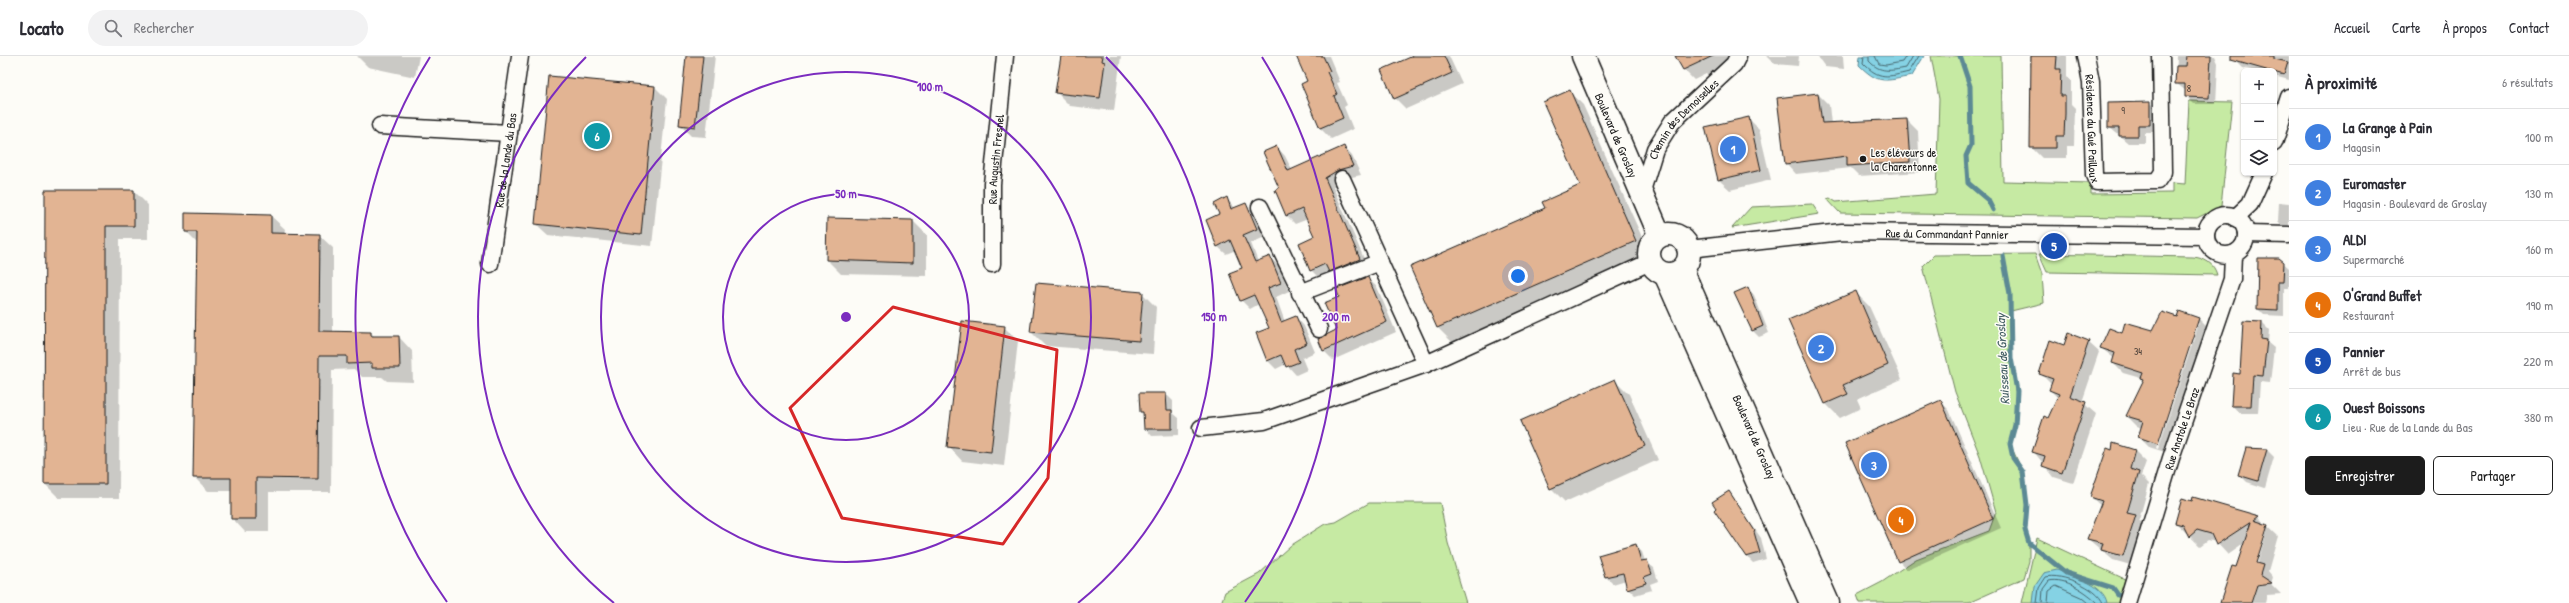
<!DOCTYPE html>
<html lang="fr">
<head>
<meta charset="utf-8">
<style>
	body { margin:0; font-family:"Patrick Hand",sans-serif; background:#f2f2f3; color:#2b2b33 }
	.controls { position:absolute; right:12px; top:12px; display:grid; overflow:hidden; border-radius:6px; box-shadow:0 1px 3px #0004 }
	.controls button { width:36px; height:36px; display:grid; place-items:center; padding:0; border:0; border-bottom:1px solid #e1e1e2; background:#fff; color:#2b2b33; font:20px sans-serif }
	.you { position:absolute; left:1518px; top:220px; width:14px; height:14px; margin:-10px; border:3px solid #fff; border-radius:50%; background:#1a73e8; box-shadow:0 0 0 6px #1a73e833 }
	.badge { display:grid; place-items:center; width:26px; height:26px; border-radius:50%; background:#1c1c1c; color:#fff; font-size:13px; font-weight:700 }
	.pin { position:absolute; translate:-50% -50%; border:2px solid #fff; box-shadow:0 1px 4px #0006 }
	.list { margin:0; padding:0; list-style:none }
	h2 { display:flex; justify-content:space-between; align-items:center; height:52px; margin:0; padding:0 16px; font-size:17px }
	h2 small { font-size:13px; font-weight:400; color:#7c7c81 }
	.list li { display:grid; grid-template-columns:26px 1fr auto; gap:12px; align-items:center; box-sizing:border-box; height:56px; padding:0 16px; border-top:1px solid #e1e1e2 }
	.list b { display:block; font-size:15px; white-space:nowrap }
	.list p { margin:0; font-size:13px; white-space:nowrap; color:#7c7c81 }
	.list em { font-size:13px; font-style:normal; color:#7c7c81 }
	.actions { display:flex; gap:8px; padding:12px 16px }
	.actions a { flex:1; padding:9px 0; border:1px solid #1c1c1c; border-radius:6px; text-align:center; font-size:14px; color:#1c1c1c }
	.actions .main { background:#1c1c1c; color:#fff }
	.icon { flex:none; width:22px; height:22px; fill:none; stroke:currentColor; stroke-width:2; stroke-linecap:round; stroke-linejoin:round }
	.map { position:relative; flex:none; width:2289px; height:547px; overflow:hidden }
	header { display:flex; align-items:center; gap:24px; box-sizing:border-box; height:56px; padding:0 20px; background:#fff; border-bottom:1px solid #e1e1e2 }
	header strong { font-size:19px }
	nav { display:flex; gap:22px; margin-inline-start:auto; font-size:14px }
	.search { width:280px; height:36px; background:#f2f2f3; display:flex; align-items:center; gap:10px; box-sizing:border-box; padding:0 14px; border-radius:22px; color:#7c7c81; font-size:15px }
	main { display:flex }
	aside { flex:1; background:#fff }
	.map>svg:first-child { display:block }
</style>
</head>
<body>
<header>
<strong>Locato</strong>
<div class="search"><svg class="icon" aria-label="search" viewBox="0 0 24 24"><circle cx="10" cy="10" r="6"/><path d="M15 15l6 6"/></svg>Rechercher</div>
<nav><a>Accueil</a><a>Carte</a><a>À propos</a><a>Contact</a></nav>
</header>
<main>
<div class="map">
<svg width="2289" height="547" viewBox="0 0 2289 547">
	<rect width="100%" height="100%" fill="#fdfcf7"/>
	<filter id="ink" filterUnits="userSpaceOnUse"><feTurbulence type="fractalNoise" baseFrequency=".025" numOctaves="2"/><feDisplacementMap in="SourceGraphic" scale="8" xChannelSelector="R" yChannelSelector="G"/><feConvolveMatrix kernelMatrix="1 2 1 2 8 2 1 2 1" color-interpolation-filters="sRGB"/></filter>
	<g filter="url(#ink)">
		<g fill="#c6eaa3" stroke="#718360">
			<polygon points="1931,0 2001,0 2003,125 2091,127 2091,138 2172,137 2172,127 2185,128 2189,45 2232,46 2221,150 2197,162 1840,157 1827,143 1830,142 1836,146 1936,138 1939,43"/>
			<polygon points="1812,148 1819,158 1732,172 1751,151"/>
			<polygon points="2035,198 2042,218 2044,247 2011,255 2011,302 2017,349 2010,388 2023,416 2027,449 2025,474 2029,487 2029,505 2024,522 1968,547 1860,547 1857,539 1882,526 1916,503 1989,475 1996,456 1980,400 1955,336 1923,210 1934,199"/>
			<path d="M2039,198L2193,201C2204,202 2214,207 2217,219L2047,216Z"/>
			<polygon points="1369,447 1440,447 1448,487 1466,547 1221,547 1225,536 1259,518 1290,490 1325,468 1336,466"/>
			<polygon points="2037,482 2129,525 2123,547 2022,547"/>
		</g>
		<g fill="#85d2e4" stroke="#5b8994">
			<path d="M1860,0H1924L1912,20C1885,25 1879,29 1859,9Z"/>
			<path d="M2057,514C2072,520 2104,528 2107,547H2033L2035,530L2044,517Z"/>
		</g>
		<g fill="#0003" fill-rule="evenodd">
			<polygon points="357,0 419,0 415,21 368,11"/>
			<polygon points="687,0 715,0 706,81 691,80 680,69"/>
			<polygon points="1062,0 1121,0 1114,55 1070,50 1056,36"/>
			<polygon points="1297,0 1329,0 1340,26 1337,27 1347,49 1344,51 1353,73 1331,83 1320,72 1308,26"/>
			<polygon points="1415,0 1449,0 1462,28 1406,53 1395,42"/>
			<polygon points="1676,0 1738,0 1708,20 1706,18 1694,24 1684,14"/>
			<polygon points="1767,0 1799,0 1798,10 1775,8"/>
			<polygon points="1817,0 1843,0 1844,13 1825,11"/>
			<polygon points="2030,0 2067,0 2067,21 2071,25 2071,48 2075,52 2074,90 2067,90 2067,102 2042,102 2031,91 2032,13 2030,10"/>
			<polygon points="2177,0 2215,0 2218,7 2216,48 2194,48 2186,40 2186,35 2176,27"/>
			<polygon points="2254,0 2289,0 2289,24 2274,20 2274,15 2256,15 2243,12 2237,6"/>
			<polygon points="550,21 655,31 667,43 652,190 548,179 536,168"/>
			<polygon points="1569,35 1583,49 1650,199 1452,286 1438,272 1411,211 1546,152 1581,130"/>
			<polygon points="1818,38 1829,49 1831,68 1907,64 1918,75 1920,116 1859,120 1851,112 1796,118 1786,107"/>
			<polygon points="2150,47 2157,54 2157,76 2145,76 2145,87 2128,87 2109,71"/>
			<polygon points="2274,53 2281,59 2274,80"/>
			<polygon points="1748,62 1759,73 1771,124 1730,134 1719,124"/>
			<polygon points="1277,91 1285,100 1292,114 1344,91 1352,100 1361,119 1347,122 1333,131 1368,212 1319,222 1311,214 1315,181 1308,163 1295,168 1287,160 1277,134 1281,133"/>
			<polygon points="46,135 134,135 148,149 148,183 120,183 119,442 59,442 45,428"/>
			<polygon points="1227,143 1235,152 1245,148 1254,156 1265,181 1251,187 1258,206 1269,201 1278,209 1289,235 1276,241 1285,266 1296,261 1304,270 1315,296 1302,302 1307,314 1296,319 1286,308 1276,313 1268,305 1270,273 1259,248 1250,253 1241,244 1243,212 1236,194 1226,198 1217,190 1220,159"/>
			<polygon points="2279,146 2289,147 2289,173 2285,173 2278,165"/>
			<polygon points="271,160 285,173 284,178 319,179 333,192 333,277 371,277 375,281 399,281 412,295 413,326 387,325 382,321 362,321 354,313 332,314 331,436 269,436 269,476 245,476 232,462 232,435 208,435 194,421 198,188 186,176"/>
			<polygon points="913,165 927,179 927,220 841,218 827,204"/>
			<polygon points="2279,203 2289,212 2289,232 2284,232 2284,260 2264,259 2258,253"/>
			<polygon points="1367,222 1377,231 1396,276 1333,304 1324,295 1319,283 1337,275 1340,241"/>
			<polygon points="1748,232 1754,239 1769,277 1759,281 1752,274"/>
			<polygon points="1855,236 1869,250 1902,323 1857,343 1861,352 1840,362 1826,348 1789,265"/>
			<polygon points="1142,237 1156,251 1153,298 1045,290 1031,276"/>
			<path d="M2178,262L2199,263L2209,273L2168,397L2149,391L2139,381L2142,372L2137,370L2127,360L2144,323L2123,317L2113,307L2115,303L2101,292L2122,278L2154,276ZM2196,267H2199L2158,393L2156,392Z"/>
			<polygon points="2262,267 2269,274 2268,287 2274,292 2270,327 2260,326 2258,357 2239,357 2232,349"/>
			<polygon points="1004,271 1018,285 1004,410 962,405 948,390"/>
			<polygon points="2088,286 2099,296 2082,346 2096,358 2073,427 2054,421 2034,396 2058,342 2050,334 2052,329 2040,317 2065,290"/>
			<polygon points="1615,324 1629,338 1658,404 1565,446 1551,432"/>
			<polygon points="1166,338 1173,345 1173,357 1179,362 1179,379 1152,380 1145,372 1144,359 1141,355"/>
			<polygon points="1941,346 1949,354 2001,472 1907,514 1899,505"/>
			<polygon points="2247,393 2267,394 2274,401 2265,432 2247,426 2240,419"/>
			<polygon points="2113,395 2135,395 2146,406 2141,420 2149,428 2139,464 2146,471 2134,510 2113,504 2088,483 2101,450 2091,441"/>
			<polygon points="1729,436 1761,482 1766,503 1753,507 1746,500"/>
			<path d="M2194,442L2258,461L2278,480L2268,515L2273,521L2271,528L2281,538L2267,539L2265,547H2221L2245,487L2228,499L2216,486L2208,484L2200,490L2176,467ZM2265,475H2267L2256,512H2254Z"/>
			<polygon points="1635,489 1642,496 1645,505 1654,512 1658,525 1650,528 1652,534 1635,539 1628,532 1626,524 1613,528 1606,521 1599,500"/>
		</g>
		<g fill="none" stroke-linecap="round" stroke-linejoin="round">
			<g stroke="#46656c" stroke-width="1">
				<path d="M1864,0L1863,7C1879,24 1888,21 1909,16L1919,0"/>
				<path d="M1869,0V5C1880,17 1890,15 1906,12L1913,0"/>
				<polyline points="1875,0 1879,8 1886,9 1902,6 1906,0"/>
				<path d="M2037,547L2039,532L2046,521C2061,517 2097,531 2103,547"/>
				<path d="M2042,547L2043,533L2049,525C2065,521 2087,536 2098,547"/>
				<polyline points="2048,547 2049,535 2056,530 2083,542 2089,547"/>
			</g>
			<g stroke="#5b8994" stroke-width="5">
				<polyline points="1960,0 1970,30 1971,89 1966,100 1968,127 1988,144 1993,154"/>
				<polyline points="2003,200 2010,238 2011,302 2017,335 2015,369 2010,388 2013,402 2023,416 2027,449 2025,474 2029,487 2066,517 2113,532 2118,539"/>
			</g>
		</g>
		<g fill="#e2b493" stroke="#1c1c1c">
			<polygon points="686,0 703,0 695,71 679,69"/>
			<polygon points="1061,0 1103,0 1102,5 1105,6 1100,42 1055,37"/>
			<polygon points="1296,0 1323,0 1330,15 1327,16 1337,38 1334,40 1343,62 1320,72 1301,28 1307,25"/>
			<polygon points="1413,0 1444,0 1452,17 1394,43 1381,14"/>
			<polygon points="1675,0 1713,0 1683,14"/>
			<polygon points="2031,0 2057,0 2056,13 2061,13 2060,40 2065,40 2065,58 2064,80 2056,80 2056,92 2030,92"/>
			<polygon points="2187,0 2211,0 2209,42 2185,41 2185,28 2175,28 2176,10 2186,10"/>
			<polygon points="2231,0 2274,0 2274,3 2288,6 2284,19 2231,4"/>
			<polygon points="549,20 655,30 641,179 535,168"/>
			<polygon points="1570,34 1636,185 1437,272 1410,211 1545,152 1542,146 1580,129 1543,46"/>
			<polygon points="1818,37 1822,67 1907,63 1910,106 1847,110 1847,100 1785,108 1777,42"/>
			<polygon points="2150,46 2150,69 2138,69 2138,80 2119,80 2119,72 2108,72 2108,47"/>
			<polygon points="1749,61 1761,114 1718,124 1705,71"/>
			<polygon points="1277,90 1288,115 1344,90 1353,110 1338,114 1325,122 1360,203 1329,216 1325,208 1310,215 1299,187 1314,180 1302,153 1286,160 1275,134 1279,132 1263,96"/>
			<polygon points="45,134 134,134 134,170 106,170 106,428 44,428"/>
			<polygon points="1227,141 1231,153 1246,147 1257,173 1243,179 1255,206 1270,200 1281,227 1268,232 1281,266 1296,260 1307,287 1294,293 1299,306 1286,311 1281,299 1267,305 1256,277 1269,272 1254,239 1240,245 1229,217 1242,212 1230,184 1217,191 1206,164 1219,158 1214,148"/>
			<polygon points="185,157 271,159 271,177 320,178 319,275 371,276 371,280 399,280 400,312 372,312 372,307 347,308 347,300 319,300 318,423 256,422 256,463 231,463 231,422 193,422 197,176 185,176"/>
			<polygon points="827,162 913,164 913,207 826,204"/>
			<polygon points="2258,202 2279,202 2284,206 2283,226 2278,226 2278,254 2257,253"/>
			<polygon points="1368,221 1387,266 1323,295 1318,283 1336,274 1324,247 1339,241 1336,233"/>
			<polygon points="1036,227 1143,236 1139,285 1030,276"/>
			<polygon points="1748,231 1763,270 1752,275 1734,237"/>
			<polygon points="1856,235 1888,309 1843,329 1848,338 1825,348 1788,264"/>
			<polygon points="2179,255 2199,262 2158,388 2138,381 2143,365 2126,360 2144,323 2141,322 2143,317 2112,307 2115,297 2100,292 2109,272 2122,277 2125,266 2153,274 2162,256 2177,261"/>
			<polygon points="962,265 1005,270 991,396 947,391"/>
			<polygon points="2243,265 2262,266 2261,283 2267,284 2263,320 2253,319 2251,350 2231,350 2233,317 2240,318"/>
			<polygon points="2068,277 2089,285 2070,340 2086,346 2062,417 2042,410 2045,400 2032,396 2044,360 2048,362 2059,338 2049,334 2053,323 2039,318 2050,284 2064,289"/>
			<polygon points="1615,323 1645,390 1550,433 1520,365"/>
			<polygon points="1139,337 1166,337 1167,354 1172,354 1172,373 1144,373 1143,356 1140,356"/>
			<polygon points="1941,344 1993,463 1898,506 1845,387"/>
			<polygon points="2113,387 2135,394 2130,413 2139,416 2127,457 2136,459 2123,500 2101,494 2103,487 2087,483 2102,445 2090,441 2107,392 2112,394"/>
			<polygon points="2246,392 2267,393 2258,425 2238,419"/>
			<polygon points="1729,435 1755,475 1754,476 1760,497 1746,501 1714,454 1716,452 1712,446"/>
			<polygon points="2193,441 2259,460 2254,464 2268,469 2256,507 2263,509 2260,519 2272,527 2257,529 2251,547 2220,547 2232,510 2236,511 2251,466 2216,489 2211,478 2197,474 2189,481 2183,469 2175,467 2182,442 2192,445"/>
			<polygon points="1636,488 1641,505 1647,504 1652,518 1644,521 1646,527 1627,533 1623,517 1605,521 1598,499"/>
		</g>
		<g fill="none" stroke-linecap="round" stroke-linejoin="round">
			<g stroke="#1c1c1c" stroke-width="19">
				<g id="street">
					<path id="s1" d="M2086,0L2091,26L2094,119L2097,126L2157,125L2163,116L2161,0"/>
					<polyline points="380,70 509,77"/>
					<polyline points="2274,87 2289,41"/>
					<polyline points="1342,123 1426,308"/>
					<path id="s2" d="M1642,135L1655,93L1672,66L1734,8L1738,0"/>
					<polyline points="1260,151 1319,273"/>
					<circle cx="2226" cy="179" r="20"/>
					<polyline points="2235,162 2250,148 2264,117"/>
					<polyline points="2246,178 2289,179"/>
					<path id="s3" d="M1689,193L1842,176L2206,180"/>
					<path id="s4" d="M490,208L520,0"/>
					<path id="s5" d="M992,208V128L1005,0"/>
					<polyline points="1300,237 1380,206"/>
					<polyline points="1201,372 1264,365 1426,308 1650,206"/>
					<path id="s6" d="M2127,547L2171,402L2232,223L2233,198"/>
				</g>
			</g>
			<g stroke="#1c1c1c" stroke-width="25">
				<g id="secondary">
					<path id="s7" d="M1583,0L1660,180"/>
					<circle cx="1669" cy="198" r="20"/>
					<path id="s8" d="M1682,214L1828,547"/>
					<polyline points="1665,218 1811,547"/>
				</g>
			</g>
			<use href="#street" stroke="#fdfcf7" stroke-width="16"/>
			<use href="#secondary" stroke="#fdfcf7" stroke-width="22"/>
		</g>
	</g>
	<path fill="none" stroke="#d62828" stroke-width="3" stroke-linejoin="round" d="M893,251L1057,294L1048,422L1003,488L842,462L790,352Z"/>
	<g fill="none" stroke="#7b2cbf" stroke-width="2">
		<circle cx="846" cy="261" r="123"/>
		<circle cx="846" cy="261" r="245"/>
		<path d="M614 547A368 368 0 0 1 586 1M1106 1A368 368 0 0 1 1078 547"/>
		<path d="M447 546A490 490 0 0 1 430 1M1262 1A490 490 0 0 1 1245 546"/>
	</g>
	<circle fill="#1c1c1c" stroke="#fdfcf7" stroke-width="1.5" cx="1863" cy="103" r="4"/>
	<g text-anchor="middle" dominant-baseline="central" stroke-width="3" stroke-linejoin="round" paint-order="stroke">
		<g font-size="10" fill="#4e423a">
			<text x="2189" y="32">8</text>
			<text x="2123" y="54">9</text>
			<text x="2138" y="295">34</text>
		</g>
		<g font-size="12" fill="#1c1c1c" stroke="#fdfcf7">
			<text stroke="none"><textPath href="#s2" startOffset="85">Chemin des Demoiselles</textPath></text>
			<text stroke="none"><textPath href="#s1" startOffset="73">Résidence du Gué Pailloux</textPath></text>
			<text stroke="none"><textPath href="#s7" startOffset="86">Boulevard de Groslay</textPath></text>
			<text stroke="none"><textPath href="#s4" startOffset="105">Rue de la Lande du Bas</textPath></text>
			<text stroke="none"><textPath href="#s5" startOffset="105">Rue Augustin Fresnel</textPath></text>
			<text stroke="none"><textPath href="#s3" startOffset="259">Rue du Commandant Pannier</textPath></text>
			<text stroke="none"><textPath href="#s6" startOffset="183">Rue Anatole Le Braz</textPath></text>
			<text stroke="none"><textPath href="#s8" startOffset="182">Boulevard de Groslay</textPath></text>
		</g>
		<g font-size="12" fill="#1c1c1c" stroke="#fdfcf7" text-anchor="start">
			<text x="1871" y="96">Les éléveurs de<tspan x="1871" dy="14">la Charentonne</tspan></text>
		</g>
		<g font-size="13" font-style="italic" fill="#415c62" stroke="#fdfcf7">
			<text transform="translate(2002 303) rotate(-93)">Ruisseau de Groslay</text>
		</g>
	</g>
	<circle cx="846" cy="261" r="6" fill="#7b2cbf" stroke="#fdfcf7" stroke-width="2"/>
	<g font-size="12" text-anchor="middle" font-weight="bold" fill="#7b2cbf" stroke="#fdfcf7" stroke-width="3" stroke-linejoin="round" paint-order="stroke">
		<text x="930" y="35">100 m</text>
		<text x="846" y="142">50 m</text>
		<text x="1214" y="265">150 m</text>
		<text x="1336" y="265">200 m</text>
	</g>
</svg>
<div class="controls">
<button>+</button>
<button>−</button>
<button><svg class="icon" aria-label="layers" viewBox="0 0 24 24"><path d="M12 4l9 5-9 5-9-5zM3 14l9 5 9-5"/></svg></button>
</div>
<div class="you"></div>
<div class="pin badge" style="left:1733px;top:93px;background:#3f7fe0">1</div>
<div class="pin badge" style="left:1821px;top:292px;background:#3f7fe0">2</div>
<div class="pin badge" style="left:1874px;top:409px;background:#3f7fe0">3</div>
<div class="pin badge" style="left:1901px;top:464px;background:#e8710a">4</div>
<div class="pin badge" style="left:2054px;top:190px;background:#1a4fb4">5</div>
<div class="pin badge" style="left:597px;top:80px;background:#0f9aa8">6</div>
</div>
<aside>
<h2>À proximité<small>6 résultats</small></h2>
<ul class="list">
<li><span class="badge" style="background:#3f7fe0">1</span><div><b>La Grange à Pain</b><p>Magasin</p></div><em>100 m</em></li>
<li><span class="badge" style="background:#3f7fe0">2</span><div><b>Euromaster</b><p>Magasin · Boulevard de Groslay</p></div><em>130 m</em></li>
<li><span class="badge" style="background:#3f7fe0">3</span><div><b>ALDI</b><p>Supermarché</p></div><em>160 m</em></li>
<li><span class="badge" style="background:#e8710a">4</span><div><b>O'Grand Buffet</b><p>Restaurant</p></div><em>190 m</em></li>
<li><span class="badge" style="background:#1a4fb4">5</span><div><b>Pannier</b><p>Arrêt de bus</p></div><em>220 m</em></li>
<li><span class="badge" style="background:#0f9aa8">6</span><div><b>Ouest Boissons</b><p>Lieu · Rue de la Lande du Bas</p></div><em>380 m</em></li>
</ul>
<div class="actions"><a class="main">Enregistrer</a><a>Partager</a></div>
</aside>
</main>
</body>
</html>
